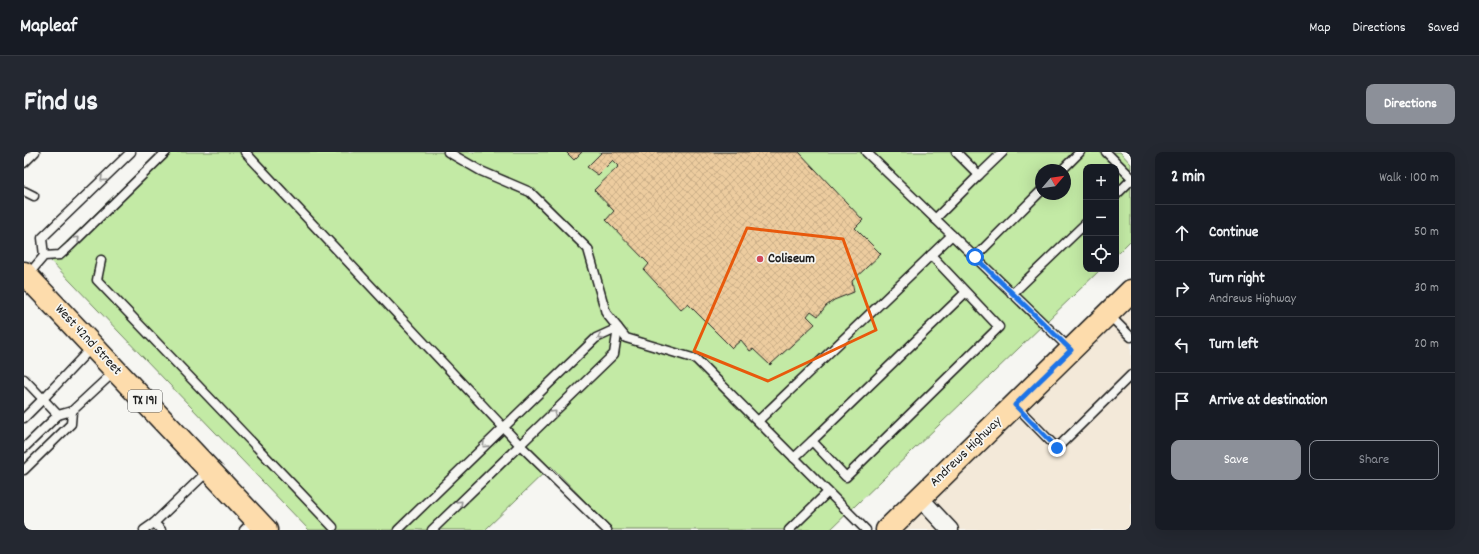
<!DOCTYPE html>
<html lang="en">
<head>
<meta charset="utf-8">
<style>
	body { margin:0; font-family:Dekko,sans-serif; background:#242831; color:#f1f3f6 }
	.controls { position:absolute; right:12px; top:12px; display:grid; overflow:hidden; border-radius:8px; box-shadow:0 4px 16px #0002 }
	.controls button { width:36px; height:36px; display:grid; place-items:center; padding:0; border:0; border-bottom:1px solid #363941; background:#171b24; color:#f1f3f6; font:20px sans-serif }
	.compass { position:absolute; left:1011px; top:12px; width:36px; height:36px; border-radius:50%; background:#171b24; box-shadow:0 4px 16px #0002; rotate:61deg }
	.stop { position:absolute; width:12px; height:12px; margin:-9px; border:3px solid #1a73e8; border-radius:50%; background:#fff }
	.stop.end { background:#1a73e8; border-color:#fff; box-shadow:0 1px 4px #0008 }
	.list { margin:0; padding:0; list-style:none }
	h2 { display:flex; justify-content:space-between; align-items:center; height:52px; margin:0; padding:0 16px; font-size:17px }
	h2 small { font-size:13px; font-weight:400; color:#9ea1a6 }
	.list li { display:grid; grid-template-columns:26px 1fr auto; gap:12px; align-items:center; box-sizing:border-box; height:56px; padding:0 16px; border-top:1px solid #363941 }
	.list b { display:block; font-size:15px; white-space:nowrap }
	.list p { margin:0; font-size:13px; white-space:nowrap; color:#9ea1a6 }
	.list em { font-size:13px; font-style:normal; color:#9ea1a6 }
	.actions { display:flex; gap:8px; padding:12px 16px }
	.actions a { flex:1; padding:9px 0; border:1px solid #8c9099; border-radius:8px; text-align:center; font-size:14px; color:#8c9099 }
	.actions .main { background:#8c9099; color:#fff }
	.icon { flex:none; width:22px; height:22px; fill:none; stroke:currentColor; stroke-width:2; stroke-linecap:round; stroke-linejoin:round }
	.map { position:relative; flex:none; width:1107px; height:378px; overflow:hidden; border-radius:8px }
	header { display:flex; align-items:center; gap:24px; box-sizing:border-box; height:56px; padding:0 20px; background:#171b24; border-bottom:1px solid #363941 }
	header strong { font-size:19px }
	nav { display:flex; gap:22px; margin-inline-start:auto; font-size:14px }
	.intro { display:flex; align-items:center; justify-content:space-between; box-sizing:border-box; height:96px; padding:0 24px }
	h1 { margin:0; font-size:28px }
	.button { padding:10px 18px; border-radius:8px; background:#8c9099; color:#fff; font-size:14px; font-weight:700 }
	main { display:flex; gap:24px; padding:0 24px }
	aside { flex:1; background:#171b24; border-radius:8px; box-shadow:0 4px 16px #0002 }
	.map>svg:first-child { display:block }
</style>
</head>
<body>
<header>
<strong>Mapleaf</strong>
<nav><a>Map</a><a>Directions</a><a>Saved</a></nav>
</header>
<div class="intro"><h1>Find us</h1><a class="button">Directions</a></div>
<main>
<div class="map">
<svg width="1107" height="378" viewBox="0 0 1107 378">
	<defs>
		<pattern id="building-cross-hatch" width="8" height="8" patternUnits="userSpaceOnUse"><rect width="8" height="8" fill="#edcc9f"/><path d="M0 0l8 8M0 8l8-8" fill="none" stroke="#cbaf88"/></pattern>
	</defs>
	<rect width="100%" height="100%" fill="#f6f6f2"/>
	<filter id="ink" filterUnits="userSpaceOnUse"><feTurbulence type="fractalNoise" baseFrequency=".025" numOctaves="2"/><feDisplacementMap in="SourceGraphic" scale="8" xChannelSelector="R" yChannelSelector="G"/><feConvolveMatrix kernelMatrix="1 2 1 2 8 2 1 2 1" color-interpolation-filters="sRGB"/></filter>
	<g filter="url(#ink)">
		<polygon fill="#f3e9d9" points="1107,139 1107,378 863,378"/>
		<path fill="#c3eaa5" stroke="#708360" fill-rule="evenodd" d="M135,0H1096L1107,12V88L1092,103V15H1062V117H1077L806,378H589L527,314L461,378H285L25,107ZM1017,18H1041V42H1017Z"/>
		<g fill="url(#building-cross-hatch)" stroke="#1c1c1c">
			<polygon points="542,0 558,0 550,8"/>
			<polygon points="578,0 775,0 839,68 831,76 857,102 828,129 830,140 810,148 802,154 794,164 787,159 783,164 791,172 746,213 729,197 726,199 717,188 708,196 664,152 657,158 620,118 625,112 582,68 590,59 570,38 595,14 589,8 574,23 563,15"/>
		</g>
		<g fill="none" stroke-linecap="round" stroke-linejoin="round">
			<g stroke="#1c1c1c" stroke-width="11">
				<g id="service">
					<polyline points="221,0 496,293 583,378"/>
					<polyline points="424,0 457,19 506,40 564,97 582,161 602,186 672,207 842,378"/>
					<polyline points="842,0 1046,197"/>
					<polyline points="932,0 955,23 979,0"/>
					<polyline points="1082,0 1107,25"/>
					<polyline points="0,11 11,0"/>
					<polyline points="1038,18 1056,0"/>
					<polyline points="0,39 10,44"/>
					<polyline points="1092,43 1107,28"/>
					<polyline points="911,67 955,23"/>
					<polyline points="907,103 975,175 822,325 788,289 942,140"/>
					<polyline points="20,104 18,86 107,0"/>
					<polyline points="951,105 1017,39"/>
					<polyline points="77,108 73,128 309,375"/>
					<polyline points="3,124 20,104 36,103 46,94 142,0"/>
					<polyline points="988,142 1062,71"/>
					<polyline points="1085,163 1107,185"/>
					<polyline points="0,227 19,247 68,195"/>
					<polyline points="991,253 1033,296 1107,223"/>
					<polyline points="0,266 19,247 34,263"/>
					<polyline points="734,269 928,83"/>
					<polyline points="0,296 34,263 48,259"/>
					<polyline points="770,306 788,289"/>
					<polyline points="0,318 47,272 48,259 91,219"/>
					<polyline points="120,378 130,371"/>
					<polyline points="137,378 130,371 185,318"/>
					<polyline points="220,378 231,367"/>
					<polyline points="374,378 572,186 594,176 590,202 408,378"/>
					<polyline points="765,378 804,340"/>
				</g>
			</g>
			<g stroke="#1c1c1c" stroke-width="19">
				<polyline id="minor" points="896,346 926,378"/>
			</g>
			<g stroke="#1c1c1c" stroke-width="25">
				<polyline id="primary" points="863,378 1107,139"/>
			</g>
			<g stroke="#1c1c1c" stroke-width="25">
				<polyline id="trunk" points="0,121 242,378"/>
			</g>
			<use href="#service" stroke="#f6f6f2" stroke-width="8"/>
			<use href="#minor" stroke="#f6f6f2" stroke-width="16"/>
			<use href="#primary" stroke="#fddcac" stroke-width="22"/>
			<use href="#trunk" stroke="#fddcac" stroke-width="22"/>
		</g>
		<defs><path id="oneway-chevron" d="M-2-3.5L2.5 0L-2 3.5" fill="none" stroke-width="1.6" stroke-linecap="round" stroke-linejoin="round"/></defs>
		<g stroke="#949492">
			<use href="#oneway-chevron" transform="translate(79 27) rotate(136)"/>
			<use href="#oneway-chevron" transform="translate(53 87) rotate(-44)"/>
			<use href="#oneway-chevron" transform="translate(576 185) rotate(152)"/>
			<use href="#oneway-chevron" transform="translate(530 261) rotate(-44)"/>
			<use href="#oneway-chevron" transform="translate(461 293) rotate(136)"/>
			<use href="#oneway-chevron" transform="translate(436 351) rotate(-44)"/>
		</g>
	</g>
	<g fill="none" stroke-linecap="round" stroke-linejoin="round" filter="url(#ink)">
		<polyline stroke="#1a73e8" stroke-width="5" points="951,105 1047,198 991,253 1033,296"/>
	</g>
	<path fill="none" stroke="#e8590c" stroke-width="3" stroke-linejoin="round" d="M723,76L819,87L852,178L744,229L670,199Z"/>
	<circle fill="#d1495b" stroke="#f6f6f2" stroke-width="1.5" cx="736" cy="107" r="4"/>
	<g text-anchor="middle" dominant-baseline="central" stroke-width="3.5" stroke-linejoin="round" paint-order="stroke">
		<rect fill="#f6f6f2" stroke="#5d5d5c" stroke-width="1" x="104" y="238" width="34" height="22" rx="3"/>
		<g font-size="13" font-weight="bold" fill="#1c1c1c">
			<text x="121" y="249">TX 191</text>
		</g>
		<g font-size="14" font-weight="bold" fill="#1c1c1c" stroke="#f6f6f2" text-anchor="start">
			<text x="744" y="107">Coliseum</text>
		</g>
		<g font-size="14" fill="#1c1c1c" stroke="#f6f6f2">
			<text transform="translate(64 188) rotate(47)">West 42nd Street</text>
			<text transform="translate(942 300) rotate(-44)">Andrews Highway</text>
		</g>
	</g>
</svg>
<div class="controls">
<button>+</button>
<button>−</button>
<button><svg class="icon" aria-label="locate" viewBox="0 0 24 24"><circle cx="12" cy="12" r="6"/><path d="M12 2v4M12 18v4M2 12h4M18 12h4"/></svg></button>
</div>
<svg class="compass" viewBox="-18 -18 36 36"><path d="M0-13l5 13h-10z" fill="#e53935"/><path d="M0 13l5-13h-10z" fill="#9ea1a6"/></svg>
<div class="stop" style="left:951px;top:105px"></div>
<div class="stop end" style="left:1033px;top:296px"></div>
</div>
<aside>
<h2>2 min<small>Walk · 100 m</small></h2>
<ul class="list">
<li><svg class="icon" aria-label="ahead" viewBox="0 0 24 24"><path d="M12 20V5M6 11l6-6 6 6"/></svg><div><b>Continue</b></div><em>50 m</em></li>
<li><svg class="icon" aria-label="right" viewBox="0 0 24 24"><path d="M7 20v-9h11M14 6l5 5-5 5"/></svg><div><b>Turn right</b><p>Andrews Highway</p></div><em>30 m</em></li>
<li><svg class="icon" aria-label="left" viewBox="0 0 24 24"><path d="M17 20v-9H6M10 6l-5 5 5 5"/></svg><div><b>Turn left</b></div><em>20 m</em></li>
<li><svg class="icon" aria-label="arrive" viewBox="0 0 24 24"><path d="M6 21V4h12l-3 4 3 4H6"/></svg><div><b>Arrive at destination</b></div></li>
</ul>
<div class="actions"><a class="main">Save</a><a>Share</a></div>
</aside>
</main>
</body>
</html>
